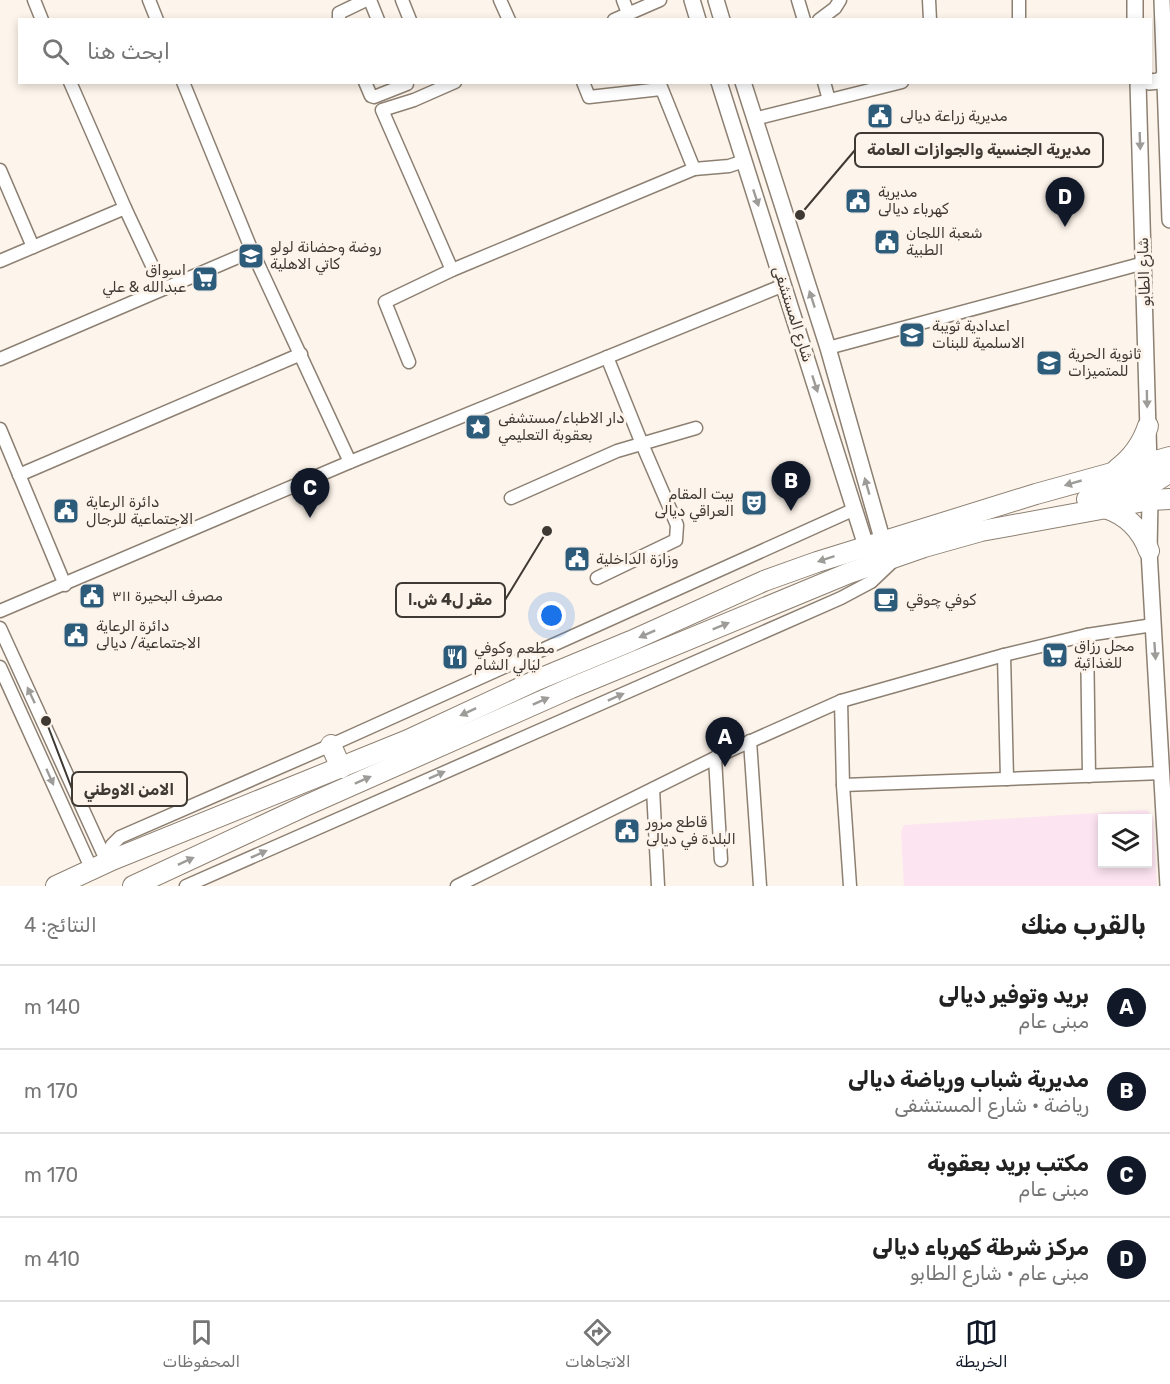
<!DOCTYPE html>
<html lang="ar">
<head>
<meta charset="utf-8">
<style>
	body { margin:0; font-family:Rubik,"Noto Naskh Arabic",sans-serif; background:#f2f2f2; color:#222; direction:rtl }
	.controls { position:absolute; right:18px; bottom:18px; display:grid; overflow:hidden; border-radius:0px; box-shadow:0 3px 9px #0003 }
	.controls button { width:54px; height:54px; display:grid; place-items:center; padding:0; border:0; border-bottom:2px solid #e0e0e0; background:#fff; color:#222; font:30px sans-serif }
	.you { position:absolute; left:552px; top:616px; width:21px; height:21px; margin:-15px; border:4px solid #fff; border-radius:50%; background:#1a73e8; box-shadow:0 0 0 9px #1a73e833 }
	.badge { display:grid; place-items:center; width:39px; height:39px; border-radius:50%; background:#111827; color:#fff; font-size:20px; font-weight:700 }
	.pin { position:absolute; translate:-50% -50px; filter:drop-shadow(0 2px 3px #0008) }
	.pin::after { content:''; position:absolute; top:32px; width:21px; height:18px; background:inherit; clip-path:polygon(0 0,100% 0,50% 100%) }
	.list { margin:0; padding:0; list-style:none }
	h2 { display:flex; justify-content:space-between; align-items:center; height:78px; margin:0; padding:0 24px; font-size:26px }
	h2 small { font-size:20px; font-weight:400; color:#767676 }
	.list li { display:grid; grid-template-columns:39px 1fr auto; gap:18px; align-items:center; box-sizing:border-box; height:84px; padding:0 24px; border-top:2px solid #e0e0e0 }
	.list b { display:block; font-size:22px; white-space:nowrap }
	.list p { margin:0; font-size:20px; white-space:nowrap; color:#767676 }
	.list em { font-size:20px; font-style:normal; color:#767676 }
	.icon { flex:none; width:33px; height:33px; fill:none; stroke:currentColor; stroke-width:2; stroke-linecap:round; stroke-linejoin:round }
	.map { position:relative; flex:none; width:1170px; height:886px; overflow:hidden; direction:ltr }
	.search { position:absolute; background:#fff; box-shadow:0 3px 9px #0003; left:18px; right:18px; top:18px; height:66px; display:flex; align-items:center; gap:15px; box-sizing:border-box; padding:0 21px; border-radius:0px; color:#767676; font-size:22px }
	.sheet { height:414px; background:#fff }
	nav { display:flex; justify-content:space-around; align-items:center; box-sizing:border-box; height:84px; border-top:2px solid #e0e0e0; background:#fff; font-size:16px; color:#767676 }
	nav a { display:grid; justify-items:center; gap:3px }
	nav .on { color:#111827 }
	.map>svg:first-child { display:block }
</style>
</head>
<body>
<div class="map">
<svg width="1170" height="886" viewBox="0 0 1170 886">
	<rect width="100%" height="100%" fill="#fdf4eb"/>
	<path fill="#fce4f0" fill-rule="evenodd" d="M1147,810L1153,817L1157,886H904L901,832L904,825ZM1102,818H1148V864H1102Z"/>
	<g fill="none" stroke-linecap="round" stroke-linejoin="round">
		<g stroke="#8d8072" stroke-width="15">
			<g id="minor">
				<polyline points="34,0 42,20"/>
				<polyline points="149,0 157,20"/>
				<polyline points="370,0 378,20"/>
				<polyline points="402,0 410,20"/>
				<polyline points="500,0 509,20"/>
				<polyline points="623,0 628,13"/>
				<polyline points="798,0 804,20"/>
				<polyline points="929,0 930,20"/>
				<polyline points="339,20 339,13 366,0"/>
				<polyline points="614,20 660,0"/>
				<polyline points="819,20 835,8 840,0"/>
				<polyline points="1019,20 1019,0"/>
				<polyline points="70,82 125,208 163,289"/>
				<polyline points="183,82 252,251 350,462"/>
				<polyline points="365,82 371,96 374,97 407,84"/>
				<polyline points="583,82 589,97 661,89"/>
				<polyline points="659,82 694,169"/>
				<polyline points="824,82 829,100"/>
				<polyline points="754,119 902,82"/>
				<polyline points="0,170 33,247"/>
				<polyline points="0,261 125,208"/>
				<polyline points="452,270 382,110 414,100 455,82"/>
				<polyline points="828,348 1144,263"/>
				<polyline points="0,359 252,251"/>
				<polyline points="409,362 385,302 452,270 694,169 729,166 744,161"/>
				<polyline points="0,429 65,585"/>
				<polyline points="19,475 301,354"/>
				<polyline points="511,498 617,451 696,428"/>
				<polyline points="597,578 676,540 677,525 642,444 607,357"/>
				<polyline points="0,611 350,462 784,285"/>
				<polyline points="0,628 107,862"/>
				<polyline points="1087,635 1089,776"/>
				<polyline points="1004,655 1007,779"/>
				<polyline points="0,667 92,870"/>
				<polyline points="841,701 843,785 850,886"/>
				<polyline points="750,741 760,886"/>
				<polyline points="715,758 721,860"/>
				<polyline points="843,785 1163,773"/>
				<polyline points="653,789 658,886"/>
				<polyline points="112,860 108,852 112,845 120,837 331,745 855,509"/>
				<polyline points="186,886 841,598 871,582 892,562"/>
				<polyline points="457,886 731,750 841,701 1004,655 1087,635 1153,625"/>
			</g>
		</g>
		<g stroke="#8d8072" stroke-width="18">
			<g id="tertiary">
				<polyline points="692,0 698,20"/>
				<polyline points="716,0 722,20"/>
				<polyline points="1135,0 1135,20"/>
				<polyline points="1162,0 1170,220"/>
				<polyline points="719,82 866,546"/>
				<polyline points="743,82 828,348 883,542"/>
				<polyline points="1138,82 1150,500 1149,551 1168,886"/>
				<polyline points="1149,82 1159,81 1166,75"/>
			</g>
		</g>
		<g stroke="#8d8072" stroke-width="22">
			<g id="primary">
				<path d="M1117,469C1132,458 1142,444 1148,426"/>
				<polyline points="1087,499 1156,481 1170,472"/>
				<path d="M1105,508C1127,515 1141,529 1149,551"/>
				<polyline points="331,745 341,768"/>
				<polyline points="56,886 112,860 408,740 537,680 631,641 764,581 817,562 1036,494 1170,457"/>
				<polyline points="133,886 305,806 571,688 849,573 924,547 981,531 1150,500 1170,499"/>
			</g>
		</g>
		<use href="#minor" stroke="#fff" stroke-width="12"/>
		<use href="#tertiary" stroke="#fff" stroke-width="15"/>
		<use href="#primary" stroke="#fff" stroke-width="20"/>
	</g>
	<defs><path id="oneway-solid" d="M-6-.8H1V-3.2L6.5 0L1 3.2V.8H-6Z" transform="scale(1.5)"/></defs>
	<g fill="#9e9c99">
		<use href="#oneway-solid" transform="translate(1140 141) rotate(88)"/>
		<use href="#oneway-solid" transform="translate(756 198) rotate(72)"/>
		<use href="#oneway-solid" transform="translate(812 299) rotate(-108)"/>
		<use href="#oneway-solid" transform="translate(815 384) rotate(72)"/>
		<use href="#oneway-solid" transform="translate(1147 399) rotate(89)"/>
		<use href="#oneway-solid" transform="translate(1073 483) rotate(164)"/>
		<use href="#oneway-solid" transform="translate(867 486) rotate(-106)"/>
		<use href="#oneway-solid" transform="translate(826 559) rotate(162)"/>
		<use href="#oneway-solid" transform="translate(721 626) rotate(-22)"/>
		<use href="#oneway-solid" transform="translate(647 634) rotate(156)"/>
		<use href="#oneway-solid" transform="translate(1155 651) rotate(86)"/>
		<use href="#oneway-solid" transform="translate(31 695) rotate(-115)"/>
		<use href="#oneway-solid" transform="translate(616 697) rotate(-24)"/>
		<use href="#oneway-solid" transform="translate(541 701) rotate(-24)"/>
		<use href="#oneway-solid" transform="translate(468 712) rotate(155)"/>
		<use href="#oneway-solid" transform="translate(437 775) rotate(-24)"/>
		<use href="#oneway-solid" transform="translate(50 777) rotate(66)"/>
		<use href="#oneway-solid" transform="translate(363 780) rotate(-24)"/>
		<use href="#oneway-solid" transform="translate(259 854) rotate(-24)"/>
		<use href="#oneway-solid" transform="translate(186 861) rotate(-25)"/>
	</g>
	<defs>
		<g id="civic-square" transform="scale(1.35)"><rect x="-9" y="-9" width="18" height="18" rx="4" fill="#2d5c7b" stroke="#fdf4eb"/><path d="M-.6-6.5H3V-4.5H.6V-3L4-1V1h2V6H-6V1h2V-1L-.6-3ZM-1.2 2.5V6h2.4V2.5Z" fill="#fff"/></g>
		<g id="school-square" transform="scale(1.35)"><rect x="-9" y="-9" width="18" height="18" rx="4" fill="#2d5c7b" stroke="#fdf4eb"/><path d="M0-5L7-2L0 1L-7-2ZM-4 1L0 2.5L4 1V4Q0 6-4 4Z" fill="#fff"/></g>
		<g id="supermarket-square" transform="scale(1.35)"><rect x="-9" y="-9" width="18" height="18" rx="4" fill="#2d5c7b" stroke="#fdf4eb"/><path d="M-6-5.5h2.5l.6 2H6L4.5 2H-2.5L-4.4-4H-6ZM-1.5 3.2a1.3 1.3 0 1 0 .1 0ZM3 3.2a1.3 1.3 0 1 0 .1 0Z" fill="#fff"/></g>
		<g id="sight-square" transform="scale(1.35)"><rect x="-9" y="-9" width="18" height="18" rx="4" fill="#2d5c7b" stroke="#fdf4eb"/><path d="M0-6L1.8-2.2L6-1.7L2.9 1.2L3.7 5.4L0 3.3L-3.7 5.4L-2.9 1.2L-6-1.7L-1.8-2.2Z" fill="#fff"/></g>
		<g id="theatre-square" transform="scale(1.35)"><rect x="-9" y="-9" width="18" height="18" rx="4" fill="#2d5c7b" stroke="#fdf4eb"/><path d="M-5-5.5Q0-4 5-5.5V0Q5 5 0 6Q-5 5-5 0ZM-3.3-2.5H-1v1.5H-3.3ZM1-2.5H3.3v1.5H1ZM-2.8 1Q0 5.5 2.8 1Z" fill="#fff"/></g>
		<g id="cafe-square" transform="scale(1.35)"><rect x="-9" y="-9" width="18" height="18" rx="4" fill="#2d5c7b" stroke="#fdf4eb"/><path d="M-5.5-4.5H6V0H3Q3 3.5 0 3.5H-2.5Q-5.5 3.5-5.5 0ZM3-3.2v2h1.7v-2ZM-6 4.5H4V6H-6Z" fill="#fff"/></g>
		<g id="restaurant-square" transform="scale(1.35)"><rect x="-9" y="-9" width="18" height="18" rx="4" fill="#2d5c7b" stroke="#fdf4eb"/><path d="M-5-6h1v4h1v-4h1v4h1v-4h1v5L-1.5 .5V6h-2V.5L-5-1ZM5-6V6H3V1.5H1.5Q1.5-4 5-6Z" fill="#fff"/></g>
	</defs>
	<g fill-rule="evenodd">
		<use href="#civic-square" x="880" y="116"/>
		<use href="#civic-square" x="858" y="201"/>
		<use href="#civic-square" x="887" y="242"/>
		<use href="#school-square" x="251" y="256"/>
		<use href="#supermarket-square" x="205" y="279"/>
		<use href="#school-square" x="912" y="335"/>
		<use href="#school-square" x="1049" y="363"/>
		<use href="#sight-square" x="478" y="427"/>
		<use href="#theatre-square" x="754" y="503"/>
		<use href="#civic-square" x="66" y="511"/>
		<use href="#civic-square" x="577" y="559"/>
		<use href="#civic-square" x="92" y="596"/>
		<use href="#cafe-square" x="886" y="600"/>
		<use href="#civic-square" x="76" y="635"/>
		<use href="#supermarket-square" x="1055" y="655"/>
		<use href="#restaurant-square" x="455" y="657"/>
		<use href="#civic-square" x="627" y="831"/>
	</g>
	<g text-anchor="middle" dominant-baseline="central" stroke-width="6" stroke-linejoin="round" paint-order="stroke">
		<g font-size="15" fill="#3e3933" stroke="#fdf4eb" text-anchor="start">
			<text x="900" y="116">مديرية زراعة ديالى</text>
			<text x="878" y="192">مديرية<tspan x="878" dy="17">كهرباء ديالى</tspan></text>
			<text x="906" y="233">شعبة اللجان<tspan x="906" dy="17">الطبية</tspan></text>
			<text x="270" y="247">روضة وحضانة لولو<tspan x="270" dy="17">كاتي الاهلية</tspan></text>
			<text x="186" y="270" text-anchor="end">اسواق<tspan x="186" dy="17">عبدالله &amp; علي</tspan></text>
			<text x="932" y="326">اعدادية ثويبة<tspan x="932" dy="17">الاسلمية للبنات</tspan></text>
			<text x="1068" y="354">ثانوية الحرية<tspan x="1068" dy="17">للمتميزات</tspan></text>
			<text x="498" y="418">دار الاطباء/مستشفى<tspan x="498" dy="17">بعقوبة التعليمي</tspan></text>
			<text x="734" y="494" text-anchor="end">بيت المقام<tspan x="734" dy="17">العراقي ديالى</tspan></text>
			<text x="86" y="502">دائرة الرعاية<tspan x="86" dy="17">الاجتماعية للرجال</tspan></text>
			<text x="596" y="559">وزارة الداخلية</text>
			<text x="112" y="596">مصرف البحيرة ٣١١</text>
			<text x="906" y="600">كوفي چوقي</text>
			<text x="96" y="626">دائرة الرعاية<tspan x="96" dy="17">الاجتماعية/ ديالى</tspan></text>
			<text x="1074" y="646">محل رزاق<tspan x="1074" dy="17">للغذائية</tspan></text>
			<text x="474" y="648">مطعم وكوفي<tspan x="474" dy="17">ليالي الشام</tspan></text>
			<text x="646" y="822">قاطع مرور<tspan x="646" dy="17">البلدة في ديالى</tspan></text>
		</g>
		<g font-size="15" fill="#3e3933" stroke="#fdf4eb">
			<text transform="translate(1144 272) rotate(-92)">شارع الطابو</text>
			<text transform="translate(793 314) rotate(72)">شارع المستشفى</text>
		</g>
	</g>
	<path fill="none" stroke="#3e3933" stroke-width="2" d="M800 215L855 150M547 531L505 600M46 721L72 789"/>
	<g fill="#3e3933" stroke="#fdf4eb" stroke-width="2">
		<circle cx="800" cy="215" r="6"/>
		<circle cx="547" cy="531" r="6"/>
		<circle cx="46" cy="721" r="6"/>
	</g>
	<g fill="#fdf4eb" stroke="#3e3933" stroke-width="2">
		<rect x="855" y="133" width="248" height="34" rx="6"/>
		<rect x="396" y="583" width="109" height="34" rx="6"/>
		<rect x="72" y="772" width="115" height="34" rx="6"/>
	</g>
	<g font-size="16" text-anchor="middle" font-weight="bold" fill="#3e3933">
		<text x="979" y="155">مديرية الجنسية والجوازات العامة</text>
		<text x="450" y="605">مقر ل4 ش.ا</text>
		<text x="129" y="795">الامن الاوطني</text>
	</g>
</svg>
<div class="controls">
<button><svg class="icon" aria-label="layers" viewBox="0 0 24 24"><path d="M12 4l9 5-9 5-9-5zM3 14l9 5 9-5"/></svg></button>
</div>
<div class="you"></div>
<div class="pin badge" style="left:725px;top:767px">A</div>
<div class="pin badge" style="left:791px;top:511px">B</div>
<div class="pin badge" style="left:310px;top:518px">C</div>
<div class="pin badge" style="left:1065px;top:227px">D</div>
<div class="search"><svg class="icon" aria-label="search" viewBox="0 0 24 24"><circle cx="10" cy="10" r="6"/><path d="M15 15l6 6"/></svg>ابحث هنا</div>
</div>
<section class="sheet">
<h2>بالقرب منك<small>النتائج: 4</small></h2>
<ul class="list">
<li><span class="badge">A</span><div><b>بريد وتوفير ديالى</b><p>مبنى عام</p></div><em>140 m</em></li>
<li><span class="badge">B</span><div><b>مديرية شباب ورياضة ديالى</b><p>رياضة · شارع المستشفى</p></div><em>170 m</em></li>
<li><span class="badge">C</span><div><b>مكتب بريد بعقوبة</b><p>مبنى عام</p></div><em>170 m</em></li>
<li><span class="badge">D</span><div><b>مركز شرطة كهرباء ديالى</b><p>مبنى عام · شارع الطابو</p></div><em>410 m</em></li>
</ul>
</section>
<nav>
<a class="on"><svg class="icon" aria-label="map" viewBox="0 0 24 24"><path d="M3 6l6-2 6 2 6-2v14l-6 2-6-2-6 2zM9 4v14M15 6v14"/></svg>الخريطة</a>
<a><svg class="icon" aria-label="directions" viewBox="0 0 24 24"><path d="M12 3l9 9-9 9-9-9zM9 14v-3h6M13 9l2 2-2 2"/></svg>الاتجاهات</a>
<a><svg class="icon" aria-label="saved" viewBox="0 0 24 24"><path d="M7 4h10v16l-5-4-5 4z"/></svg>المحفوظات</a>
</nav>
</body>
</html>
